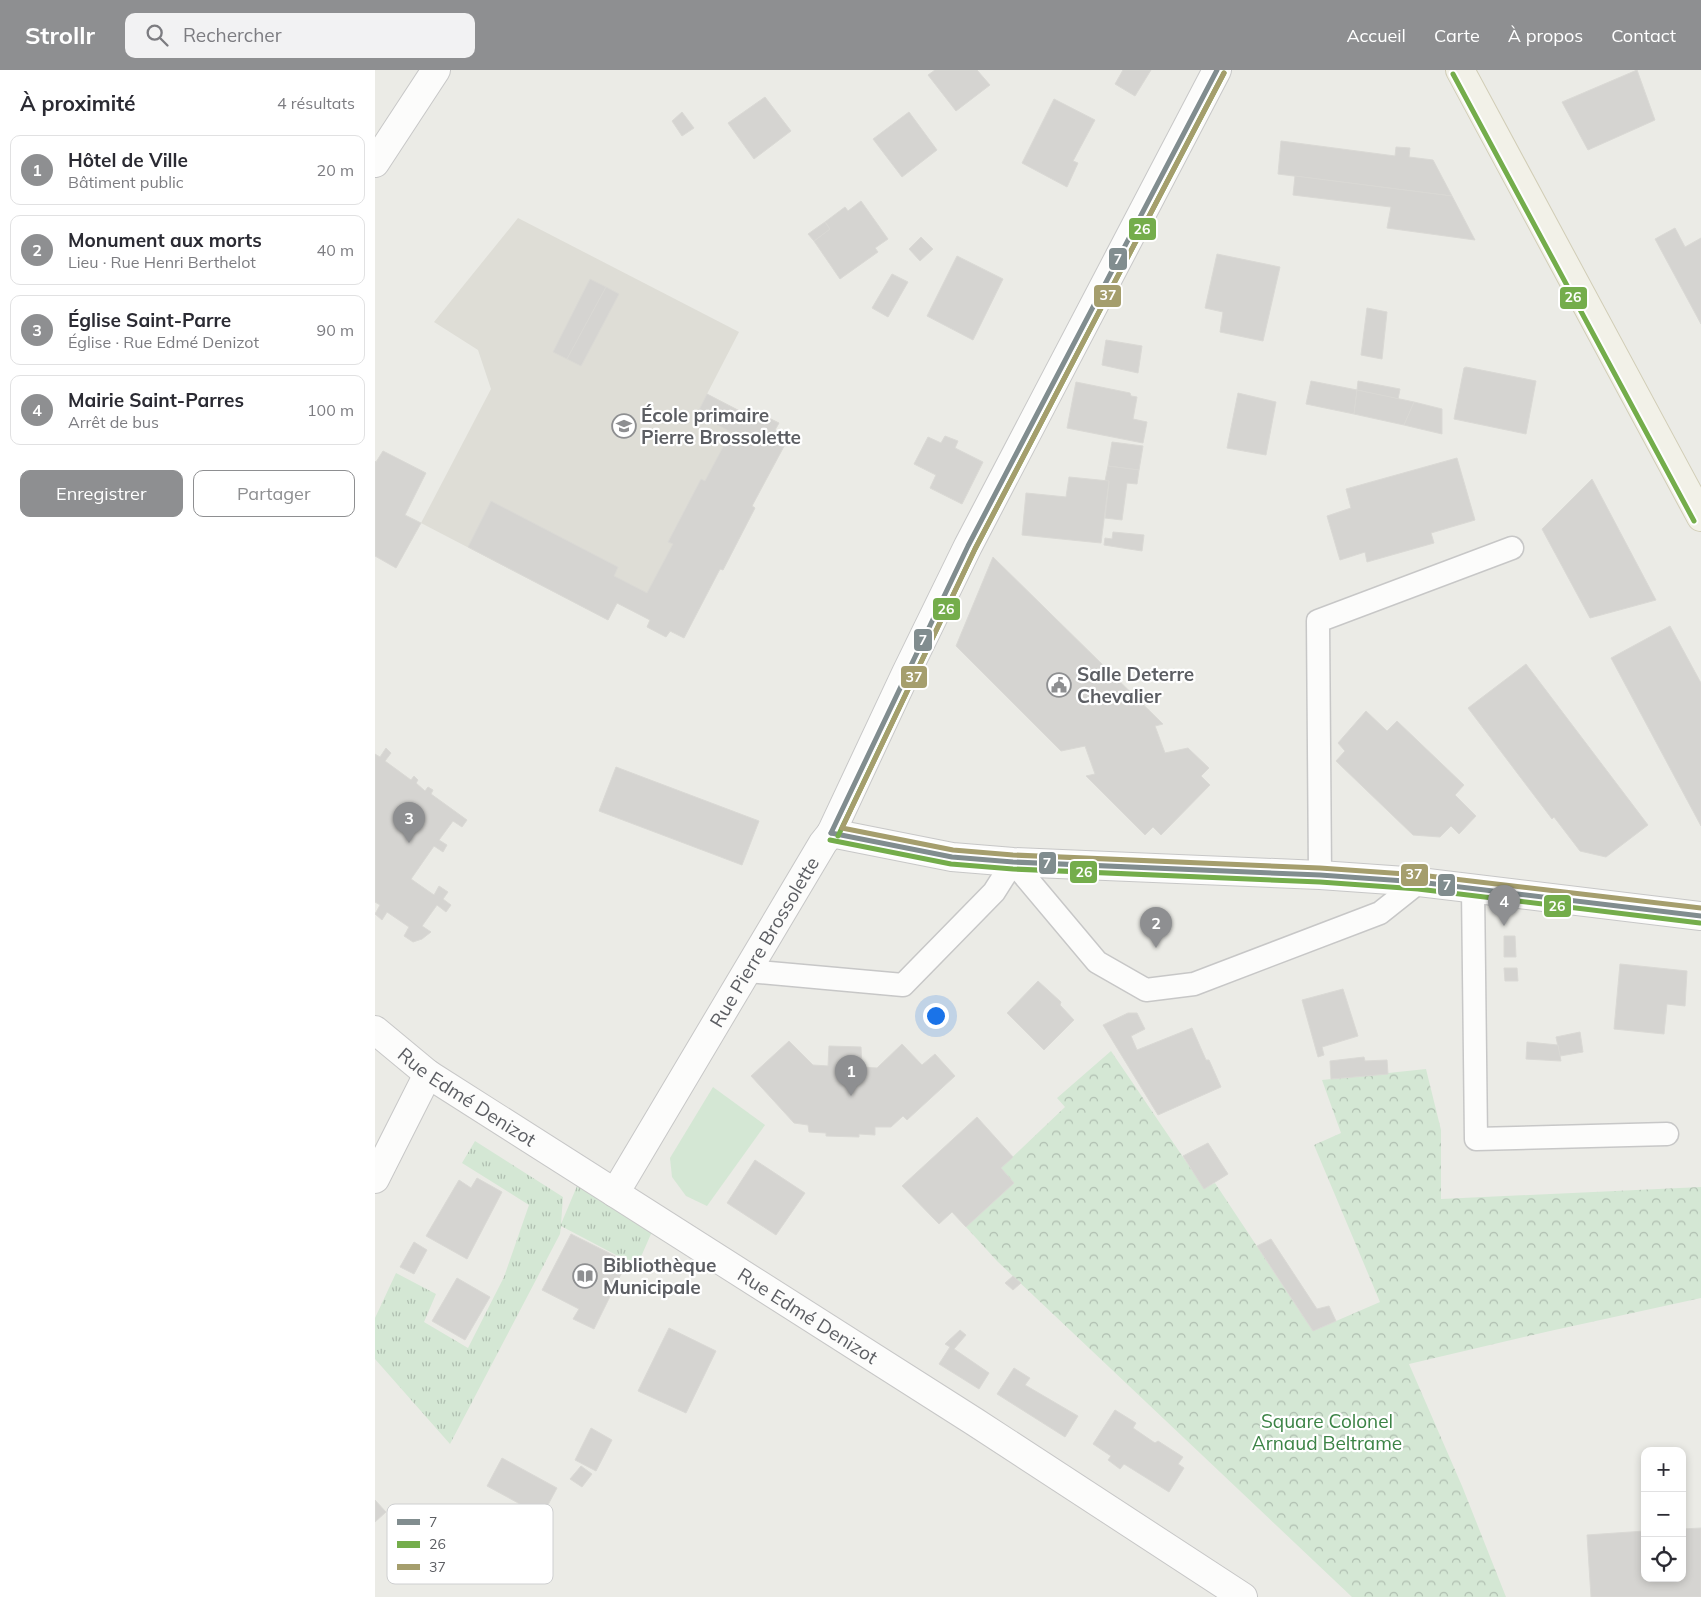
<!DOCTYPE html>
<html lang="fr">
<head>
<meta charset="utf-8">
<style>
	body { margin:0; font-family:Mulish,sans-serif; background:#f2f2f3; color:#2b2b33 }
	.controls { position:absolute; right:15px; bottom:15px; display:grid; overflow:hidden; border-radius:10px; box-shadow:0 2px 8px #0003 }
	.controls button { width:45px; height:45px; display:grid; place-items:center; padding:0; border:0; border-bottom:1px solid #e1e1e2; background:#fff; color:#2b2b33; font:25px sans-serif }
	.you { position:absolute; left:560px; top:945px; width:18px; height:18px; margin:-12px; border:4px solid #fff; border-radius:50%; background:#1a73e8; box-shadow:0 0 0 8px #1a73e833 }
	.badge { display:grid; place-items:center; width:32px; height:32px; border-radius:50%; background:#8e8f91; color:#fff; font-size:16px; font-weight:700 }
	.pin { position:absolute; translate:-50% -41px; filter:drop-shadow(0 1px 2px #0008) }
	.pin::after { content:''; position:absolute; top:26px; width:18px; height:15px; background:inherit; clip-path:polygon(0 0,100% 0,50% 100%) }
	.list { margin:0; padding:0; list-style:none }
	h2 { display:flex; justify-content:space-between; align-items:center; height:65px; margin:0; padding:0 20px; font-size:21px }
	h2 small { font-size:16px; font-weight:400; color:#7c7c81 }
	.list li { display:grid; grid-template-columns:32px 1fr auto; gap:15px; align-items:center; box-sizing:border-box; height:70px; margin:0 10px 10px; padding:0 10px; border:1px solid #e1e1e2; border-radius:10px }
	.list b { display:block; font-size:19px; white-space:nowrap }
	.list p { margin:0; font-size:16px; white-space:nowrap; color:#7c7c81 }
	.list em { font-size:16px; font-style:normal; color:#7c7c81 }
	.actions { display:flex; gap:10px; padding:15px 20px }
	.actions a { flex:1; padding:11px 0; border:1px solid #8e8f91; border-radius:10px; text-align:center; font-size:18px; color:#8e8f91 }
	.actions .main { background:#8e8f91; color:#fff }
	.icon { flex:none; width:28px; height:28px; fill:none; stroke:currentColor; stroke-width:2; stroke-linecap:round; stroke-linejoin:round }
	.map { position:relative; flex:none; width:1326px; height:1527px; overflow:hidden }
	header { display:flex; align-items:center; gap:30px; box-sizing:border-box; height:70px; padding:0 25px; background:#8e8f91; color:#fff }
	header strong { font-size:24px }
	nav { display:flex; gap:28px; margin-inline-start:auto; font-size:18px }
	.search { width:350px; height:45px; background:#f2f2f3; display:flex; align-items:center; gap:12px; box-sizing:border-box; padding:0 18px; border-radius:10px; color:#7c7c81; font-size:19px }
	main { display:flex }
	aside { flex:1; background:#fff }
	.map>svg:first-child { display:block }
</style>
</head>
<body>
<header>
<strong>Strollr</strong>
<div class="search"><svg class="icon" aria-label="search" viewBox="0 0 24 24"><circle cx="10" cy="10" r="6"/><path d="M15 15l6 6"/></svg>Rechercher</div>
<nav><a>Accueil</a><a>Carte</a><a>À propos</a><a>Contact</a></nav>
</header>
<main>
<aside>
<h2>À proximité<small>4 résultats</small></h2>
<ul class="list">
<li><span class="badge">1</span><div><b>Hôtel de Ville</b><p>Bâtiment public</p></div><em>20 m</em></li>
<li><span class="badge">2</span><div><b>Monument aux morts</b><p>Lieu · Rue Henri Berthelot</p></div><em>40 m</em></li>
<li><span class="badge">3</span><div><b>Église Saint-Parre</b><p>Église · Rue Edmé Denizot</p></div><em>90 m</em></li>
<li><span class="badge">4</span><div><b>Mairie Saint-Parres</b><p>Arrêt de bus</p></div><em>100 m</em></li>
</ul>
<div class="actions"><a class="main">Enregistrer</a><a>Partager</a></div>
</aside>
<div class="map">
<svg width="1326" height="1527" viewBox="0 0 1326 1527">
	<defs>
		<pattern id="grass-tufts" width="24" height="20" patternUnits="userSpaceOnUse" patternTransform="scale(1.25)"><rect width="24" height="20" fill="#d4e7d4"/><path d="M3 7l-1-3M5 7V3M7 7l1-3M15 17l-1-3M17 17v-4M19 17l1-3" fill="none" stroke="#afbeb0"/></pattern>
		<pattern id="park-crowns" width="20" height="18" patternUnits="userSpaceOnUse" patternTransform="scale(1.25)"><rect width="20" height="18" fill="#d4e7d4"/><path d="M2 6a3 3 0 1 1 6 0M12 15a3 3 0 1 1 6 0" fill="none" stroke="#afbeb0"/></pattern>
	</defs>
	<rect width="100%" height="100%" fill="#ebebe6"/>
	<polygon fill="#deddd6" points="143,148 364,262 332,324 382,350 386,344 404,353 400,360 414,367 377,436 380,438 348,500 345,499 291,567 272,557 275,550 242,533 233,550 46,453 116,319 103,280 59,252"/>
	<polygon fill="url(#grass-tufts)" points="100,1071 188,1127 186,1154 205,1109 279,1157 262,1196 186,1156 185,1164 75,1374 0,1289 0,1248 21,1203 61,1224 49,1252 93,1278 129,1207 154,1135 87,1093"/>
	<polygon fill="url(#park-crowns)" points="736,981 829,1118 840,1113 938,1261 1005,1232 939,1075 966,1063 947,1010 1051,999 1066,1060 1066,1129 1326,1117 1326,1228 1175,1261 1034,1294 1087,1416 1131,1527 977,1527 622,1191 591,1157 639,1113 626,1098 690,1037 682,1028"/>
	<polygon fill="#d4e7d4" points="338,1017 390,1055 332,1136 311,1126 297,1107 295,1088"/>
	<g fill="#d5d4d1" stroke="#dad9d5">
		<polygon points="560,0 602,0 615,15 581,41 553,5"/>
		<polygon points="748,0 776,0 760,26 740,14"/>
		<polygon points="1262,0 1280,50 1213,80 1187,32"/>
		<polygon points="390,27 416,61 379,89 353,53"/>
		<polygon points="679,29 720,50 698,91 703,93 692,117 647,93"/>
		<polygon points="307,42 319,58 307,66 297,51"/>
		<polygon points="534,42 562,80 527,107 498,69"/>
		<polygon points="906,71 1020,86 1021,77 1035,78 1034,87 1058,90 1077,126 903,104"/>
		<polygon points="920,106 1077,126 1100,170 1012,158 1016,137 918,125"/>
		<polygon points="486,131 513,169 500,178 503,182 465,209 439,171 455,159 450,152 470,137 473,141"/>
		<polygon points="450,152 455,159 439,171 433,164"/>
		<polygon points="1300,158 1310,177 1326,168 1326,254 1280,169"/>
		<polygon points="546,167 558,179 545,191 534,179"/>
		<polygon points="842,184 905,197 888,271 845,262 848,242 830,238"/>
		<polygon points="582,186 628,209 598,270 552,246"/>
		<polygon points="517,204 533,212 513,247 497,238"/>
		<polygon points="215,209 231,217 192,289 178,282"/>
		<polygon points="231,217 244,224 206,296 192,289"/>
		<polygon points="992,238 1012,242 1007,289 986,285"/>
		<polygon points="731,270 767,276 763,303 727,295"/>
		<polygon points="1091,297 1161,311 1151,364 1079,349 1089,298"/>
		<polygon points="936,311 982,320 979,344 931,334"/>
		<polygon points="983,311 1025,319 1023,329 982,320"/>
		<polygon points="701,312 755,323 756,326 762,327 758,349 772,352 768,373 692,358"/>
		<polygon points="982,320 1039,332 1029,355 979,344"/>
		<polygon points="863,323 901,332 891,385 852,378"/>
		<polygon points="332,324 382,350 386,344 404,353 400,360 414,367 377,436 380,438 348,500 345,499 309,568 295,561 291,567 272,557 275,550 242,533 233,550 93,477 116,431 243,497 239,506 272,523 298,474 293,472 326,409 330,411 356,362 322,344"/>
		<polygon points="1039,332 1067,339 1067,364 1029,355"/>
		<polygon points="570,366 583,371 580,378 608,392 587,434 555,418 561,405 539,394 553,367 566,373"/>
		<polygon points="737,372 768,376 764,400 733,396"/>
		<polygon points="8,381 51,403 30,445 46,453 21,498 0,486 0,391 1,392"/>
		<polygon points="1082,388 1100,450 1056,463 1059,473 992,492 990,482 965,490 952,446 976,438 971,419"/>
		<polygon points="733,396 764,400 762,414 752,413 747,450 730,448 734,411 730,411"/>
		<polygon points="694,407 734,411 726,473 647,465 651,423 691,427"/>
		<polygon points="1217,409 1281,530 1215,548 1167,459"/>
		<polygon points="738,462 769,465 767,481 729,475 730,468 737,469"/>
		<polygon points="618,487 788,654 780,656 790,683 813,678 834,698 826,706 835,715 786,765 778,757 770,765 711,706 720,704 710,676 686,681 581,576"/>
		<polygon points="1295,556 1326,613 1326,756 1236,588"/>
		<polygon points="1151,594 1273,755 1231,787 1205,781 1179,747 1177,749 1093,638"/>
		<polygon points="991,641 1012,661 1022,651 1089,715 1080,725 1101,746 1084,764 1076,756 1065,767 1038,765 961,691 970,681 963,673"/>
		<polygon points="11,678 16,683 10,691 36,710 39,706 43,710 41,713 50,721 53,717 58,720 56,724 92,750 87,757 78,751 64,770 72,775 68,782 59,776 36,809 59,825 64,816 73,822 68,829 76,835 71,842 62,835 47,856 56,862 47,869 38,872 29,866 34,857 12,842 7,850 0,844 5,835 0,832 0,684 5,687"/>
		<polygon points="241,697 384,751 367,795 224,741"/>
		<polygon points="1129,866 1140,866 1141,887 1129,887"/>
		<polygon points="1245,894 1312,901 1310,936 1292,934 1289,964 1239,959"/>
		<polygon points="1129,898 1142,898 1143,911 1130,911"/>
		<polygon points="663,911 686,932 685,935 699,950 669,980 632,943"/>
		<polygon points="968,919 983,966 947,977 949,985 943,987 927,930"/>
		<polygon points="753,943 762,943 770,959 756,966 762,980 817,958 831,990 834,990 846,1017 783,1045 728,955"/>
		<polygon points="1205,962 1208,982 1185,986 1181,967"/>
		<polygon points="414,971 438,995 453,996 454,976 486,977 487,997 502,998 527,974 547,995 560,984 580,1006 532,1050 528,1046 516,1057 500,1057 500,1065 484,1064 484,1067 451,1066 451,1063 434,1062 433,1055 419,1053 376,1006"/>
		<polygon points="1152,972 1183,975 1186,991 1151,989"/>
		<polygon points="989,987 990,991 1012,990 1013,1004 956,1009 955,991"/>
		<polygon points="602,1047 638,1087 626,1098 639,1113 591,1157 577,1142 564,1154 527,1116"/>
		<polygon points="833,1073 853,1104 829,1119 808,1086"/>
		<polygon points="380,1090 430,1123 401,1165 352,1133"/>
		<polygon points="102,1108 127,1122 92,1189 51,1166 84,1110 96,1118"/>
		<polygon points="196,1164 252,1192 219,1259 198,1249 204,1239 167,1220"/>
		<polygon points="896,1169 942,1239 954,1236 961,1251 938,1261 882,1176"/>
		<polygon points="39,1172 52,1180 39,1204 25,1197"/>
		<polygon points="638,1206 646,1213 638,1220 630,1213"/>
		<polygon points="82,1208 115,1227 90,1270 57,1251"/>
		<polygon points="294,1258 341,1281 311,1343 263,1321"/>
		<polygon points="585,1260 591,1265 579,1279 614,1303 604,1319 564,1294 575,1277 570,1274"/>
		<polygon points="639,1298 655,1308 650,1315 703,1346 690,1367 622,1324"/>
		<polygon points="740,1340 761,1353 758,1358 780,1373 783,1371 808,1387 803,1394 809,1398 794,1422 749,1394 745,1399 733,1390 736,1386 718,1374"/>
		<polygon points="216,1358 237,1370 221,1401 200,1390"/>
		<polygon points="127,1388 182,1418 167,1446 112,1416"/>
		<polygon points="206,1396 217,1404 207,1417 195,1409"/>
		<polygon points="0,1430 11,1442 0,1452"/>
		<polygon points="1326,1458 1326,1527 1216,1527 1212,1465 1270,1461 1270,1508 1307,1508 1307,1459"/>
	</g>
	<g fill="none" stroke-linecap="round" stroke-linejoin="round">
		<g stroke="#c7c7c7" stroke-width="25">
			<g id="service">
				<polyline points="945,805 943,551 1137,478"/>
				<polyline points="1098,819 1101,1069 1292,1064"/>
				<polyline points="373,901 528,915 619,822 638,792 722,892 771,920 819,914 1005,843 1044,812"/>
			</g>
		</g>
		<g stroke="#c7c7c7" stroke-width="30">
			<g id="minor">
				<polyline points="0,93 61,0"/>
				<polyline points="456,763 577,787 638,792 945,805 1044,812 1326,846"/>
				<polyline points="0,1109 53,1004"/>
				<path id="s1" d="M240,1123L448,773L456,763L531,603L593,476L842,0"/>
			</g>
		</g>
		<g stroke="#c7c7c7" stroke-width="30">
			<g id="tertiary">
				<path id="s2" d="M0,960L53,1004L600,1352L868,1527"/>
			</g>
		</g>
		<g stroke="#d1cdb6" stroke-width="30">
			<polyline id="primary" points="1085,0 1326,447"/>
		</g>
		<use href="#service" stroke="#fcfcfb" stroke-width="22"/>
		<use href="#minor" stroke="#fcfcfb" stroke-width="28"/>
		<use href="#tertiary" stroke="#fcfcfb" stroke-width="28"/>
		<use href="#primary" stroke="#f2f1e8" stroke-width="28"/>
		<g stroke="#fff" stroke-width="9">
			<g id="bus-1">
				<polyline points="456,763 577,787 638,792 945,805 1044,812 1326,846"/>
				<polyline points="456,763 593,476 842,0"/>
			</g>
		</g>
		<g stroke="#fff" stroke-width="9">
			<g id="bus-2">
				<polyline points="1078,4 1319,451"/>
				<polyline points="463,766 600,479 849,3"/>
				<polyline points="455,770 576,794 638,799 945,812 1043,819 1325,853"/>
			</g>
		</g>
		<g stroke="#fff" stroke-width="9">
			<polyline id="bus-3" points="849,3 600,479 467,758 578,780 638,785 945,798 1045,805 1326,838"/>
		</g>
		<use href="#bus-1" stroke="#818d8f" stroke-width="5"/>
		<use href="#bus-2" stroke="#74ad4b" stroke-width="5"/>
		<use href="#bus-3" stroke="#a59e6d" stroke-width="5"/>
	</g>
	<defs>
		<g id="school-ring" transform="scale(1.25)"><circle r="9.5" fill="#fff" stroke="#8e8f91" stroke-width="1.5"/><path d="M0-5L7-2L0 1L-7-2ZM-4 1L0 2.5L4 1V4Q0 6-4 4Z" fill="#8e8f91"/></g>
		<g id="civic-ring" transform="scale(1.25)"><circle r="9.5" fill="#fff" stroke="#8e8f91" stroke-width="1.5"/><path d="M-.6-6.5H3V-4.5H.6V-3L4-1V1h2V6H-6V1h2V-1L-.6-3ZM-1.2 2.5V6h2.4V2.5Z" fill="#8e8f91"/></g>
		<g id="library-ring" transform="scale(1.25)"><circle r="9.5" fill="#fff" stroke="#8e8f91" stroke-width="1.5"/><path d="M-6-4Q-3-5.5-.7-3.5V5Q-3 3-6 4ZM6-4Q3-5.5 .7-3.5V5Q3 3 6 4Z" fill="#8e8f91"/></g>
	</defs>
	<g fill-rule="evenodd">
		<use href="#school-ring" x="249" y="356"/>
		<use href="#civic-ring" x="684" y="615"/>
		<use href="#library-ring" x="210" y="1206"/>
	</g>
	<g text-anchor="middle" dominant-baseline="central" stroke-width="4.5" stroke-linejoin="round" paint-order="stroke">
		<g font-size="19" font-weight="bold" fill="#5c5e63" stroke="#fff" text-anchor="start">
			<text x="266" y="345">École primaire<tspan x="266" dy="22">Pierre Brossolette</tspan></text>
			<text x="702" y="604">Salle Deterre<tspan x="702" dy="22">Chevalier</tspan></text>
			<text x="228" y="1195">Bibliothèque<tspan x="228" dy="22">Municipale</tspan></text>
		</g>
		<g font-size="19" fill="#5c5e63" stroke="#fff">
			<text stroke="none"><textPath href="#s1" startOffset="292">Rue Pierre Brossolette</textPath></text>
			<text stroke="none"><textPath href="#s2" startOffset="114">Rue Edmé Denizot</textPath></text>
			<text stroke="none"><textPath href="#s2" startOffset="519">Rue Edmé Denizot</textPath></text>
		</g>
		<g font-size="19" fill="#3b8345" stroke="#fff">
			<text x="952" y="1351">Square Colonel<tspan x="952" dy="22">Arnaud Beltrame</tspan></text>
		</g>
	</g>
	<rect x="12" y="1434" width="166" height="80" rx="8" fill="#fff" stroke="#cecfd0" stroke-width="1"/>
	<rect x="22" y="1449" width="23" height="6" fill="#818d8f"/>
	<rect x="22" y="1471" width="23" height="7" fill="#74ad4b"/>
	<rect x="22" y="1494" width="23" height="6" fill="#a59e6d"/>
	<g font-size="14" fill="#5c5e63">
		<text x="54" y="1457">7</text>
		<text x="54" y="1479">26</text>
		<text x="54" y="1502">37</text>
	</g>
	<g stroke="#fff" stroke-width="2">
		<rect x="753" y="147" width="29" height="24" rx="5" fill="#74ad4b"/>
		<rect x="733" y="177" width="20" height="24" rx="5" fill="#818d8f"/>
		<rect x="718" y="214" width="29" height="24" rx="5" fill="#a59e6d"/>
		<rect x="1184" y="216" width="29" height="24" rx="5" fill="#74ad4b"/>
		<rect x="557" y="527" width="29" height="24" rx="5" fill="#74ad4b"/>
		<rect x="538" y="558" width="20" height="24" rx="5" fill="#818d8f"/>
		<rect x="525" y="595" width="28" height="24" rx="5" fill="#a59e6d"/>
		<rect x="663" y="781" width="19" height="24" rx="5" fill="#818d8f"/>
		<rect x="694" y="790" width="29" height="24" rx="5" fill="#74ad4b"/>
		<rect x="1025" y="793" width="29" height="24" rx="5" fill="#a59e6d"/>
		<rect x="1062" y="803" width="19" height="24" rx="5" fill="#818d8f"/>
		<rect x="1168" y="824" width="29" height="24" rx="5" fill="#74ad4b"/>
	</g>
	<g font-size="14" text-anchor="middle" font-weight="bold" fill="#fff">
		<text x="767" y="164">26</text>
		<text x="743" y="194">7</text>
		<text x="733" y="230">37</text>
		<text x="1198" y="232">26</text>
		<text x="571" y="544">26</text>
		<text x="548" y="575">7</text>
		<text x="539" y="612">37</text>
		<text x="672" y="798">7</text>
		<text x="709" y="807">26</text>
		<text x="1039" y="809">37</text>
		<text x="1072" y="820">7</text>
		<text x="1182" y="841">26</text>
	</g>
</svg>
<div class="controls">
<button>+</button>
<button>−</button>
<button><svg class="icon" aria-label="locate" viewBox="0 0 24 24"><circle cx="12" cy="12" r="6"/><path d="M12 2v4M12 18v4M2 12h4M18 12h4"/></svg></button>
</div>
<div class="you"></div>
<div class="pin badge" style="left:476px;top:1026px">1</div>
<div class="pin badge" style="left:781px;top:878px">2</div>
<div class="pin badge" style="left:34px;top:773px">3</div>
<div class="pin badge" style="left:1129px;top:856px">4</div>
</div>
</main>
</body>
</html>
